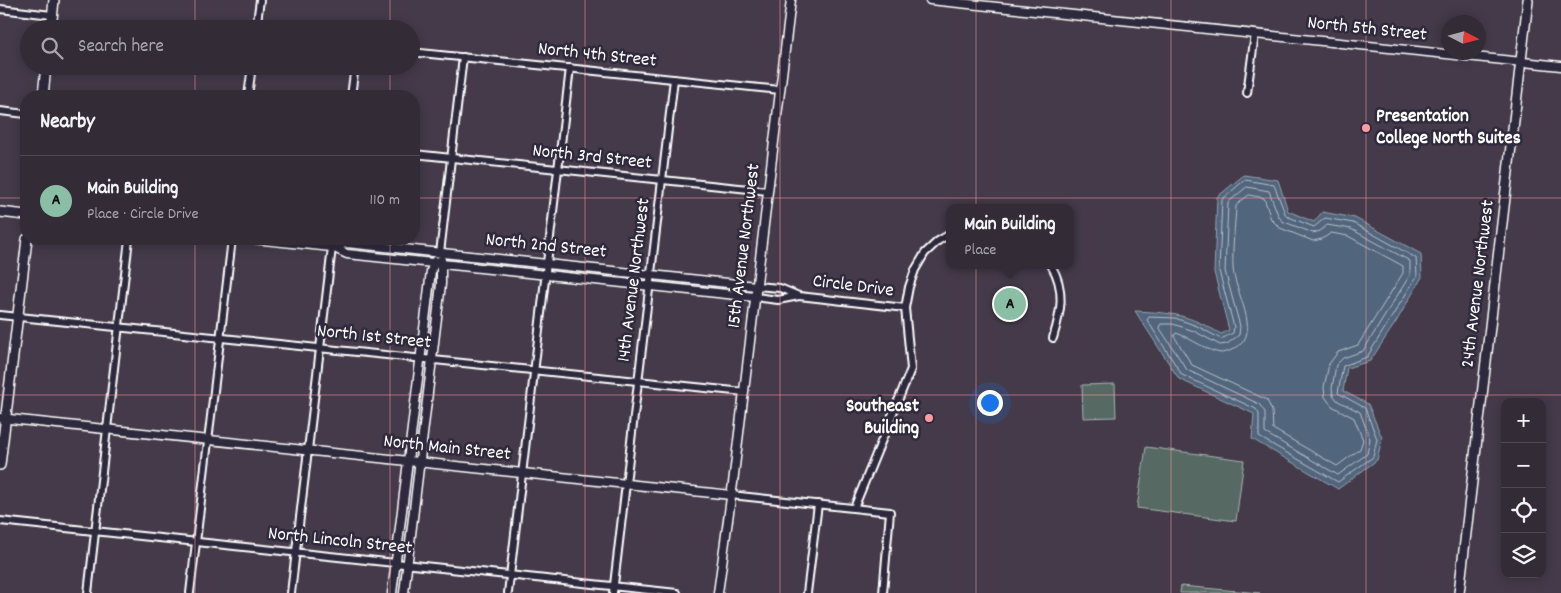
<!DOCTYPE html>
<html lang="en">
<head>
<meta charset="utf-8">
<style>
	body { margin:0; font-family:Dekko,sans-serif; background:#3e3842; color:#f1f3f6 }
	.controls { position:absolute; right:15px; bottom:15px; display:grid; overflow:hidden; border-radius:10px; box-shadow:0 2px 12px #0003 }
	.controls button { width:45px; height:45px; display:grid; place-items:center; padding:0; border:0; border-bottom:1px solid #4e4852; background:#332c37; color:#f1f3f6; font:25px sans-serif }
	.compass { position:absolute; left:1441px; top:15px; width:45px; height:45px; border-radius:50%; background:#332c37; box-shadow:0 2px 12px #0003; rotate:96deg }
	.you { position:absolute; left:989px; top:402px; width:18px; height:18px; margin:-12px; border:4px solid #fff; border-radius:50%; background:#1a73e8; box-shadow:0 0 0 8px #1a73e833 }
	.badge { display:grid; place-items:center; width:32px; height:32px; border-radius:50%; background:#8abfa5; color:#111; font-size:16px; font-weight:700 }
	.pin { position:absolute; translate:-50% -50%; border:2px solid #fff; box-shadow:0 1px 5px #0006 }
	.popup { position:absolute; left:946px; top:204px; width:128px; height:65px; box-sizing:border-box; display:grid; place-content:center; border-radius:10px; background:#332c37; filter:drop-shadow(0 1px 4px #0005); font-size:16px; white-space:nowrap; color:#a9a7ad }
	.popup b { font-size:19px; color:#f1f3f6 }
	.popup::after { content:''; position:absolute; left:50%; top:100%; margin-left:-10px; border:10px solid transparent; border-top-color:#332c37 }
	.list { margin:0; padding:0; list-style:none }
	h2 { display:flex; justify-content:space-between; align-items:center; height:65px; margin:0; padding:0 20px; font-size:21px }
	h2 small { font-size:16px; font-weight:400; color:#a9a7ad }
	.list li { display:grid; grid-template-columns:32px 1fr auto; gap:15px; align-items:center; box-sizing:border-box; height:90px; padding:0 20px; border-top:1px solid #4e4852 }
	.list b { display:block; font-size:19px; white-space:nowrap }
	.list p { margin:0; font-size:16px; white-space:nowrap; color:#a9a7ad }
	.list em { font-size:16px; font-style:normal; color:#a9a7ad }
	.icon { flex:none; width:28px; height:28px; fill:none; stroke:currentColor; stroke-width:2; stroke-linecap:round; stroke-linejoin:round }
	.map { position:relative; flex:none; width:1561px; height:593px; overflow:hidden }
	.search { position:absolute; background:#332c37; box-shadow:0 2px 12px #0003; left:20px; top:20px; width:400px; height:55px; display:flex; align-items:center; gap:12px; box-sizing:border-box; padding:0 18px; border-radius:28px; color:#a9a7ad; font-size:19px }
	.panel { position:absolute; background:#332c37; box-shadow:0 2px 12px #0003; left:20px; top:90px; width:400px; height:155px; border-radius:20px }
	.map>svg:first-child { display:block }
</style>
</head>
<body>
<div class="map">
<svg width="1561" height="593" viewBox="0 0 1561 593">
	<rect width="100%" height="100%" fill="#443a49"/>
	<filter id="ink" filterUnits="userSpaceOnUse"><feTurbulence type="fractalNoise" baseFrequency=".02" numOctaves="2"/><feDisplacementMap in="SourceGraphic" scale="10" xChannelSelector="R" yChannelSelector="G"/><feConvolveMatrix kernelMatrix="1 2 1 2 8 2 1 2 1" color-interpolation-filters="sRGB"/></filter>
	<g filter="url(#ink)">
		<g fill="#576a64" stroke="#abb4b2">
			<polygon points="1115,384 1116,417 1083,418 1082,385"/>
			<polygon points="1146,447 1244,460 1236,521 1137,508"/>
			<polygon points="1181,586 1260,593 1180,593"/>
		</g>
		<path fill="#51657c" stroke="#97a3b0" d="M1244,175L1278,180L1288,211L1314,222L1322,212L1355,218L1421,254L1422,277L1396,322L1370,361L1347,368L1343,391L1368,404L1382,438L1377,460L1338,489L1252,439L1254,414L1179,379L1135,311C1174,313 1187,314 1221,334L1229,330L1214,272L1217,197Z"/>
		<g fill="none" stroke-linecap="round" stroke-linejoin="round">
			<g stroke="#b9c1cb" stroke-width="1">
				<polygon points="1245,180 1274,185 1286,216 1314,227 1325,218 1353,223 1416,258 1417,276 1367,357 1343,366 1338,393 1365,408 1377,439 1373,457 1338,482 1259,437 1259,414 1256,409 1182,375 1147,320 1149,317 1175,318 1197,326 1221,339 1233,333 1234,327 1219,271 1222,200"/>
				<polygon points="1247,187 1269,191 1278,215 1282,221 1313,233 1320,231 1327,225 1351,229 1410,261 1410,275 1363,351 1343,358 1336,365 1332,388 1333,395 1338,401 1360,412 1370,439 1367,454 1338,475 1265,433 1265,412 1259,404 1187,370 1159,327 1161,324 1173,324 1194,331 1220,345 1227,344 1239,335 1240,326 1225,271 1228,203"/>
				<path d="M1249,195L1264,198L1271,219L1280,228L1313,241L1322,239L1331,233L1348,236L1403,266V273L1358,345L1338,352L1329,364L1324,387L1325,397L1332,406L1354,418L1363,440L1360,449L1337,466L1273,429L1272,411L1267,400L1192,365L1174,336L1176,333C1189,337 1210,353 1222,353C1228,352 1232,350 1237,347C1262,332 1234,291 1233,268C1232,248 1235,227 1236,206Z"/>
			</g>
			<g stroke="#fff" stroke-width="10">
				<g id="minor">
					<polyline points="0,9 52,15"/>
					<polyline points="256,29 260,0"/>
					<polyline points="411,52 780,90"/>
					<polyline points="1247,93 1255,34"/>
					<polyline points="248,96 252,66"/>
					<polyline points="351,96 355,66"/>
					<polyline points="0,111 26,114"/>
					<polyline points="414,154 768,191"/>
					<polyline points="440,253 463,57"/>
					<path d="M1051,265C1066,290 1061,312 1053,338"/>
					<polyline points="756,286 780,288 799,296 905,308"/>
					<polyline points="755,297 778,300 799,296"/>
					<polyline points="0,315 744,392"/>
					<polyline points="731,495 890,512 883,593"/>
					<polyline points="854,508 911,369 905,308 909,287 915,270 925,253 938,241 950,234"/>
					<polyline points="0,521 677,593"/>
					<polyline points="88,593 129,239"/>
					<polyline points="190,593 232,239"/>
					<polyline points="291,593 333,239"/>
					<polyline points="508,593 570,68"/>
					<polyline points="613,593 674,79"/>
					<polyline points="807,593 818,504"/>
				</g>
			</g>
			<g stroke="#fff" stroke-width="11">
				<g id="tertiary">
					<polyline points="930,0 1561,66"/>
					<polyline points="253,239 332,247 347,254 755,297"/>
					<polyline points="332,247 347,243 756,286"/>
					<polyline points="0,418 731,495"/>
					<polyline points="392,593 431,271 435,261"/>
					<polyline points="404,593 441,284 441,260"/>
					<polyline points="718,593 733,483 791,0"/>
				</g>
			</g>
			<g stroke="#fff" stroke-width="12">
				<g id="secondary">
					<polyline points="51,29 54,0"/>
					<polyline points="43,96 46,66"/>
					<polyline points="0,212 26,215"/>
					<polyline points="0,465 27,239"/>
					<polyline points="1459,593 1528,0"/>
				</g>
			</g>
			<use href="#minor" stroke="#2f2a3d" stroke-width="6"/>
			<use href="#tertiary" stroke="#2f2a3d" stroke-width="8"/>
			<use href="#secondary" stroke="#2f2a3d" stroke-width="9"/>
		</g>
	</g>
	<path fill="none" stroke="#ff9aa2" stroke-width="1" stroke-opacity="0.55" d="M195,0V29M390,0V29M585,0V593M780,0V593M976,0V593M1171,0V593M1366,0V593M195,66V96M390,66V96M0,198H26M414,198H1561M195,239V593M390,239V593M0,395H1561"/>
	<g fill="#ff9aa2" stroke="#2f2a3d" stroke-width="2">
		<circle cx="1366" cy="128" r="5"/>
		<circle cx="929" cy="418" r="5"/>
	</g>
	<g text-anchor="middle" dominant-baseline="central" stroke-width="5" stroke-linejoin="round" paint-order="stroke">
		<g font-size="19" fill="#fff" stroke="#2f2a3d">
			<text transform="translate(1367 30) rotate(6)">North 5th Street</text>
			<text transform="translate(597 56) rotate(6)">North 4th Street</text>
			<text transform="translate(592 158) rotate(6)">North 3rd Street</text>
			<text transform="translate(745 246) rotate(-83)">15th Avenue Northwest</text>
			<text transform="translate(546 247) rotate(6)">North 2nd Street</text>
			<text transform="translate(635 280) rotate(-83)">14th Avenue Northwest</text>
			<text transform="translate(1479 284) rotate(-83)">24th Avenue Northwest</text>
			<text transform="translate(853 287) rotate(7)">Circle Drive</text>
			<text transform="translate(374 338) rotate(6)">North 1st Street</text>
			<text transform="translate(447 449) rotate(6)">North Main Street</text>
			<text transform="translate(340 542) rotate(6)">North Lincoln Street</text>
		</g>
		<g font-size="19" font-weight="bold" fill="#fff" stroke="#2f2a3d" text-anchor="start">
			<text x="1376" y="117">Presentation<tspan x="1376" dy="22">College North Suites</tspan></text>
			<text x="919" y="407" text-anchor="end">Southeast<tspan x="919" dy="22">Building</tspan></text>
		</g>
	</g>
</svg>
<div class="controls">
<button>+</button>
<button>−</button>
<button><svg class="icon" aria-label="locate" viewBox="0 0 24 24"><circle cx="12" cy="12" r="6"/><path d="M12 2v4M12 18v4M2 12h4M18 12h4"/></svg></button>
<button><svg class="icon" aria-label="layers" viewBox="0 0 24 24"><path d="M12 4l9 5-9 5-9-5zM3 14l9 5 9-5"/></svg></button>
</div>
<svg class="compass" viewBox="-18 -18 36 36"><path d="M0-13l5 13h-10z" fill="#e53935"/><path d="M0 13l5-13h-10z" fill="#a9a7ad"/></svg>
<div class="you"></div>
<div class="pin badge" style="left:1010px;top:304px">A</div>
<div class="popup"><b>Main Building</b>Place</div>
<div class="search"><svg class="icon" aria-label="search" viewBox="0 0 24 24"><circle cx="10" cy="10" r="6"/><path d="M15 15l6 6"/></svg>Search here</div>
<section class="panel">
<h2>Nearby<small></small></h2>
<ul class="list">
<li><span class="badge">A</span><div><b>Main Building</b><p>Place · Circle Drive</p></div><em>110 m</em></li>
</ul>
</section>
</div>
</body>
</html>
